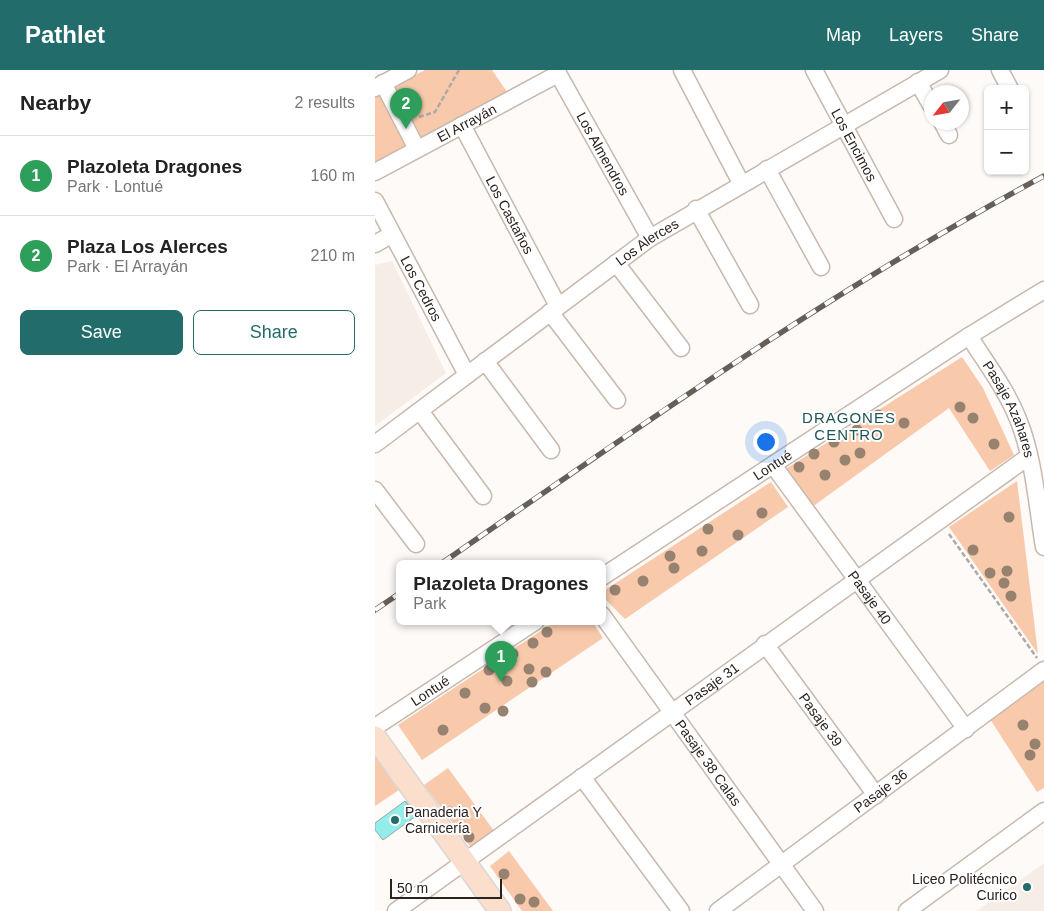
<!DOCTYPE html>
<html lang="en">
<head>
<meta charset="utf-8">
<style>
	body { margin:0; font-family:Helvetica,sans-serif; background:#f6f6f6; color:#222 }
	.controls { position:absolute; right:15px; top:15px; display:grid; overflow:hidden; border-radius:8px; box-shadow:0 1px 4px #0004 }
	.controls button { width:45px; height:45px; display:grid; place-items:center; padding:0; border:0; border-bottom:1px solid #e0e0e0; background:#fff; color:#222; font:25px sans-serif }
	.compass { position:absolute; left:549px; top:15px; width:45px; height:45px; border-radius:50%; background:#fff; box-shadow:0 1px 4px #0004; rotate:239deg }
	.scale { position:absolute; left:15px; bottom:12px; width:112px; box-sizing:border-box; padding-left:5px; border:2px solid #29221e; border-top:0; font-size:14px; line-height:18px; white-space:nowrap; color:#29221e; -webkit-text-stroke:4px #fff; paint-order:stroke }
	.you { position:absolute; left:390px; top:371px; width:18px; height:18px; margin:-12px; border:4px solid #fff; border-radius:50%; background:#1a73e8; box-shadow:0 0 0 8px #1a73e833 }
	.badge { display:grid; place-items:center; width:32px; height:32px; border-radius:50%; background:#226d6b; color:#fff; font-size:16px; font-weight:700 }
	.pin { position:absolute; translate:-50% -41px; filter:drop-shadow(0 1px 2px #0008) }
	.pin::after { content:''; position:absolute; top:26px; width:18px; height:15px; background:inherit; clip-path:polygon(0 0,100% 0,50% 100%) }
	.popup { position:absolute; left:21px; top:490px; width:210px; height:65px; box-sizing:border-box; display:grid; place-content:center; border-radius:8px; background:#fff; filter:drop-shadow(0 1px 4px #0005); font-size:16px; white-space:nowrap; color:#767676 }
	.popup b { font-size:19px; color:#222 }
	.popup::after { content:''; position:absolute; left:50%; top:100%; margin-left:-10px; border:10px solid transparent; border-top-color:#fff }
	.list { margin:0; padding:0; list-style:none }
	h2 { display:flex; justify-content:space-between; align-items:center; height:65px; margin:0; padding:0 20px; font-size:21px }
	h2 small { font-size:16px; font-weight:400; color:#767676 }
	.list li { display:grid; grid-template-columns:32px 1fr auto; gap:15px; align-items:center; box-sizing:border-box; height:80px; padding:0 20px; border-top:1px solid #e0e0e0 }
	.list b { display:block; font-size:19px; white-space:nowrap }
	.list p { margin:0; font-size:16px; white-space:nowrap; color:#767676 }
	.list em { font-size:16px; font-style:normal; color:#767676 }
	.actions { display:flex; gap:10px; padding:15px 20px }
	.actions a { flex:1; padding:11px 0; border:1px solid #226d6b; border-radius:8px; text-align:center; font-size:18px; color:#226d6b }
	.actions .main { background:#226d6b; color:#fff }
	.map { position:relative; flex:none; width:669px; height:841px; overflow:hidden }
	header { display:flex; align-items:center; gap:30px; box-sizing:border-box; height:70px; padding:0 25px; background:#226d6b; color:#fff }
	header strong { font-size:24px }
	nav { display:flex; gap:28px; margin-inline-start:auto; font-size:18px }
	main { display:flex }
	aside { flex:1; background:#fff }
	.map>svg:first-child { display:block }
</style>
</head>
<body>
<header>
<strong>Pathlet</strong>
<nav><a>Map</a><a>Layers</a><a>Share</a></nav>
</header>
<main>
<aside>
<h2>Nearby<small>2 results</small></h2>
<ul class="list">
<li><span class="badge" style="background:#2e9e5b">1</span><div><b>Plazoleta Dragones</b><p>Park · Lontué</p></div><em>160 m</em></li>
<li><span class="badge" style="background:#2e9e5b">2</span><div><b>Plaza Los Alerces</b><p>Park · El Arrayán</p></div><em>210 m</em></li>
</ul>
<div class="actions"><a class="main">Save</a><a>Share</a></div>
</aside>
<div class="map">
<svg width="669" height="841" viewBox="0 0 669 841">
	<rect width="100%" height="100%" fill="#fdfaf7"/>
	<g fill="#f7ede7">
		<polygon points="17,191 71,303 0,356 0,195"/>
		<polygon points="669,793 669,841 602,841"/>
	</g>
	<g fill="#f8c9aa">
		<polygon points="50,0 117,0 132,22 0,92 0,26"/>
		<polygon points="587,287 608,318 639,385 615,401 574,338 437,437 409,400"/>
		<polygon points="642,411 663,584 574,457"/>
		<polygon points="396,412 413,437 250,549 227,526 227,522"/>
		<polygon points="181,551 217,551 228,568 47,690 23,655"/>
		<polygon points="669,609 669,718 662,722 615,649"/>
		<polygon points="0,685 24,720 0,736"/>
		<polygon points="73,698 122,765 100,783 49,715"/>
		<polygon points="134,781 178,841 147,841 115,796"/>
	</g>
	<polygon fill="#0003" points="36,727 45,740 40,745 0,758 4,750"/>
	<polygon fill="#93ede9" stroke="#94aaa8" points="30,731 41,746 8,770 0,760 0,753"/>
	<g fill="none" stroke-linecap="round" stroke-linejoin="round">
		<g stroke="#c8b8ad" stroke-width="19">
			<g id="minor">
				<path id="s1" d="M181,0L275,168"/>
				<polyline points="307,0 366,113"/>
				<path id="s2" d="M439,0L519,149"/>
				<polyline points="625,0 635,19"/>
				<polyline points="543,12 556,35"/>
				<polyline points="8,13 42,79"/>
				<polyline points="0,18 33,0"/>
				<polyline points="567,52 574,65"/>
				<path id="s3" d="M87,55L183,236"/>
				<polyline points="392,99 446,197"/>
				<path id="s4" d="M0,102L183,4"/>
				<path id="s5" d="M0,131L92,305"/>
				<polyline points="321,139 375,235"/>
				<polyline points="0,174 16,165"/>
				<polyline points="241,193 306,278"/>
				<polyline points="175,242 242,330"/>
				<path id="s6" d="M594,266C611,293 631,319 643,349C659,388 662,435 669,477"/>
				<polyline points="110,291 176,380"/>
				<polyline points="45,341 108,426"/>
				<path id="s7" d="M0,374L275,168L565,0"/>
				<path id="s8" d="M398,395L591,659"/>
				<polyline points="0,420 41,474"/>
				<path id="s9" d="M227,507L594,266L669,220"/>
				<path id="s10" d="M227,545L440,841"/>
				<path id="s11" d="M390,574L501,725"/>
				<path id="s12" d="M0,657L161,551"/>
				<polyline points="207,707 306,841"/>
				<path id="s13" d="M21,841L653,387"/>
				<path id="s14" d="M343,841L669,600"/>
				<polyline points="532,841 669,741"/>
			</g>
		</g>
		<g stroke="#d8d7d6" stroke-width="24">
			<polyline id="major" points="0,667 125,841"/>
		</g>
		<g stroke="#aea9a6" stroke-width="2.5" stroke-dasharray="5 2.5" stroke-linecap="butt">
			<polyline points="44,47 60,42 84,0"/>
			<polyline points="574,464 662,588"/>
		</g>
		<use href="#minor" stroke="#fff" stroke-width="16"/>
		<use href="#major" stroke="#fbdfcc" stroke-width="21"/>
		<g stroke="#645f5b" stroke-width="5.5">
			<g id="rail">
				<path d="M67,493C264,357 458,219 669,106"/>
				<polyline points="0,540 25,523"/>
			</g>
		</g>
		<use href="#rail" stroke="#fff" stroke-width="4" stroke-dasharray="11" stroke-linecap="butt"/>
	</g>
	<g fill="#978270">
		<circle cx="585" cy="337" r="5.5"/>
		<circle cx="503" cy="345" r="5.5"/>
		<circle cx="598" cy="348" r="5.5"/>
		<circle cx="529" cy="353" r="5.5"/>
		<circle cx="482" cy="360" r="5.5"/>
		<circle cx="459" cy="372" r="5.5"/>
		<circle cx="619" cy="374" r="5.5"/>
		<circle cx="485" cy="383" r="5.5"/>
		<circle cx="439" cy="384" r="5.5"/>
		<circle cx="470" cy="390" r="5.5"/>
		<circle cx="424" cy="397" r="5.5"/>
		<circle cx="450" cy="405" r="5.5"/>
		<circle cx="387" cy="443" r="5.5"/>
		<circle cx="634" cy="447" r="5.5"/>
		<circle cx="333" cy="459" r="5.5"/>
		<circle cx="363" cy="465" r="5.5"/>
		<circle cx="598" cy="480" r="5.5"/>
		<circle cx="327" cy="481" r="5.5"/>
		<circle cx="295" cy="486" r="5.5"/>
		<circle cx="299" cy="498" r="5.5"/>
		<circle cx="632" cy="501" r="5.5"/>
		<circle cx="615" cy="503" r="5.5"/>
		<circle cx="268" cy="511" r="5.5"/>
		<circle cx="629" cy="513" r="5.5"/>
		<circle cx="240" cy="520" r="5.5"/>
		<circle cx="636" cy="526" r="5.5"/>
		<circle cx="172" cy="562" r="5.5"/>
		<circle cx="158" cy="573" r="5.5"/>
		<circle cx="138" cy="584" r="5.5"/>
		<circle cx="154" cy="599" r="5.5"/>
		<circle cx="114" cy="600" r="5.5"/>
		<circle cx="171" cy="602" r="5.5"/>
		<circle cx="132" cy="611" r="5.5"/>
		<circle cx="157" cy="612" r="5.5"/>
		<circle cx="90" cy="623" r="5.5"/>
		<circle cx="110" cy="638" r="5.5"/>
		<circle cx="128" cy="641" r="5.5"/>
		<circle cx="648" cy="655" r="5.5"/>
		<circle cx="68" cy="660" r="5.5"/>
		<circle cx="660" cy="674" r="5.5"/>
		<circle cx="655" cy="685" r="5.5"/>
		<circle cx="75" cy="742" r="5.5"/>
		<circle cx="94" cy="767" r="5.5"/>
		<circle cx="129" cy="804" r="5.5"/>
		<circle cx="145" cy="829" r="5.5"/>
		<circle cx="159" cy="832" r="5.5"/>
	</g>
	<g fill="#226d6b" stroke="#fff" stroke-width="2">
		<circle cx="20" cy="750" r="5"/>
		<circle cx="652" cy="817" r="5"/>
	</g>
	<g text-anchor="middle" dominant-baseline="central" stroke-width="4" stroke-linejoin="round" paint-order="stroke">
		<g font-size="14" fill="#29221e" stroke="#fff">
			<text stroke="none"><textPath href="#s4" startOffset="104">El Arrayán</textPath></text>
			<text stroke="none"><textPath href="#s2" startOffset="85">Los Encimos</textPath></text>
			<text stroke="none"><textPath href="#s1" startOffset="96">Los Almendros</textPath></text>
			<text stroke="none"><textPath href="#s3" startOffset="102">Los Castaños</textPath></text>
			<text stroke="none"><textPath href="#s7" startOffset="339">Los Alerces</textPath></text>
			<text stroke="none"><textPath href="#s5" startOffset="99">Los Cedros</textPath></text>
			<text stroke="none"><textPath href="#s6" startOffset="84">Pasaje Azahares</textPath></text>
			<text stroke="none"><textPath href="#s9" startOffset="204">Lontué</textPath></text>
			<text stroke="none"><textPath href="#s8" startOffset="164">Pasaje 40</textPath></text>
			<text stroke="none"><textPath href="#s13" startOffset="389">Pasaje 31</textPath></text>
			<text stroke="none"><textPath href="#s12" startOffset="66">Lontué</textPath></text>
			<text stroke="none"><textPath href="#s11" startOffset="94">Pasaje 39</textPath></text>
			<text stroke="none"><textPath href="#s10" startOffset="182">Pasaje 38 Calas</textPath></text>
			<text stroke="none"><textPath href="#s14" startOffset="202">Pasaje 36</textPath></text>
		</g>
		<g font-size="14" fill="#29221e" stroke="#fff" text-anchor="start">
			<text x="30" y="742">Panaderia Y<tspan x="30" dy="16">Carnicería</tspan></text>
			<text x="642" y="809" text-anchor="end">Liceo Politécnico<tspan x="642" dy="16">Curico</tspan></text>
		</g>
		<g font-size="15" letter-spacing="1" fill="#1b5655" stroke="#fff">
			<text x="474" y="347">DRAGONES<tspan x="474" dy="17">CENTRO</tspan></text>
		</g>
	</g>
</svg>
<div class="controls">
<button>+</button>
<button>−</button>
</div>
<svg class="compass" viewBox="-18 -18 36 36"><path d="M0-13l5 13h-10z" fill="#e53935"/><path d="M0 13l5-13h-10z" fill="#767676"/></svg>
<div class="scale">50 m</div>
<div class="you"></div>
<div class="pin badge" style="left:126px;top:612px;background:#2e9e5b">1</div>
<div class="popup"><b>Plazoleta Dragones</b>Park</div>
<div class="pin badge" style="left:31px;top:59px;background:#2e9e5b">2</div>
</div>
</main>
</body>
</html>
